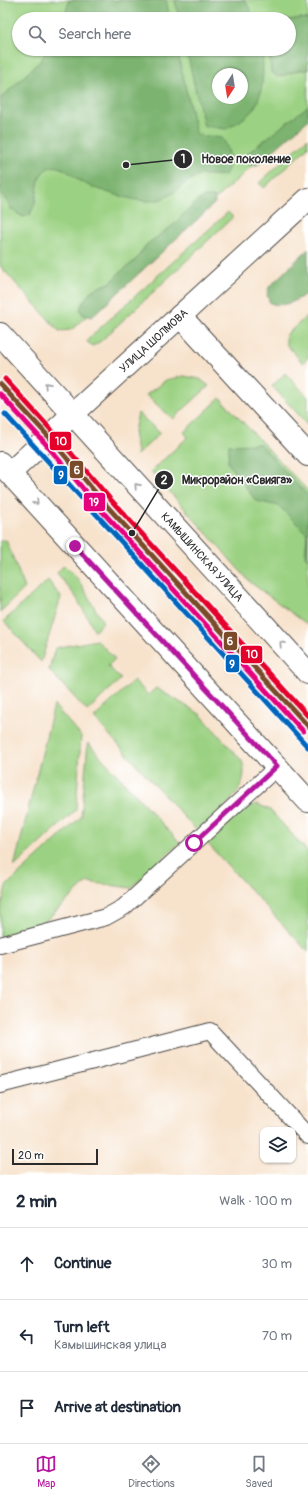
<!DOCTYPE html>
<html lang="en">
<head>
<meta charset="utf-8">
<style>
	body { margin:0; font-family:Pangolin,sans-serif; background:#f2f2f3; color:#1f2937 }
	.controls { position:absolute; right:12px; bottom:12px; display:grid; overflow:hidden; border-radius:8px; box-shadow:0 1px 3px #0004 }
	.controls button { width:36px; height:36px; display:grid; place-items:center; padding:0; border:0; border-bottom:1px solid #e0e1e3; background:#fff; color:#1f2937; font:20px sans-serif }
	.compass { position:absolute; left:212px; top:68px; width:36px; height:36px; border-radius:50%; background:#fff; box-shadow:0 1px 3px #0004; rotate:192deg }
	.scale { position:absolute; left:12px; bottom:10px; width:86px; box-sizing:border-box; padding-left:4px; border:2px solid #2b2b2b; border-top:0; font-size:11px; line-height:14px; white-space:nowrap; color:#2b2b2b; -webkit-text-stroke:3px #fff; paint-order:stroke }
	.stop { position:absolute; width:12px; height:12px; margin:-9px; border:3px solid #b5179e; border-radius:50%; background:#fff }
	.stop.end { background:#b5179e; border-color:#fff; box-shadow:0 1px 4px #0008 }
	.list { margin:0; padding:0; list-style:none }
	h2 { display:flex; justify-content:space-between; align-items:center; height:52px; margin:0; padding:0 16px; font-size:17px }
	h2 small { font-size:13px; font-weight:400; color:#747a83 }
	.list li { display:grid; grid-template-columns:26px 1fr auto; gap:12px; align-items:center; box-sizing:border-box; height:72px; padding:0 16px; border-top:1px solid #e0e1e3 }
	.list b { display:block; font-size:15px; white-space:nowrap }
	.list p { margin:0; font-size:13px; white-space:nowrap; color:#747a83 }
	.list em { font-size:13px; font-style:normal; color:#747a83 }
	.icon { flex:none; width:22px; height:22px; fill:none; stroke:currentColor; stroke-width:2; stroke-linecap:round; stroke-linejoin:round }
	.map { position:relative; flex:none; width:308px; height:1175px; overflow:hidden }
	.search { position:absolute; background:#fff; box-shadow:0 1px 3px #0004; left:12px; right:12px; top:12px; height:44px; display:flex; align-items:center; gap:10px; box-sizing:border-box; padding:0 14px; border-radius:22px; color:#747a83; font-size:15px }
	.sheet { height:268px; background:#fff }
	nav { display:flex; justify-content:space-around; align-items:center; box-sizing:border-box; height:56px; border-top:1px solid #e0e1e3; background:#fff; font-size:11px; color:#747a83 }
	nav a { display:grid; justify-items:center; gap:2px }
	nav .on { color:#b5179e }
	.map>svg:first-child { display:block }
</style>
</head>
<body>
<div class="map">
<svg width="308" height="1175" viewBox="0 0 308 1175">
	<rect width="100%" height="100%" fill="#fff"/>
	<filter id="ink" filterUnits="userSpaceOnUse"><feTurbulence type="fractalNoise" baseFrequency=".025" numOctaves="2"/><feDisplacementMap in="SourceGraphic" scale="8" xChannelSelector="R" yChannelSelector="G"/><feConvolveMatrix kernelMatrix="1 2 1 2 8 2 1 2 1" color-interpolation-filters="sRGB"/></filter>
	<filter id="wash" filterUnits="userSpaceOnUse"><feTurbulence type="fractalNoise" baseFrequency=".012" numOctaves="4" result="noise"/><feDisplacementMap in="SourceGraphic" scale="16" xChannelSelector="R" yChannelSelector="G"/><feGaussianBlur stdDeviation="0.9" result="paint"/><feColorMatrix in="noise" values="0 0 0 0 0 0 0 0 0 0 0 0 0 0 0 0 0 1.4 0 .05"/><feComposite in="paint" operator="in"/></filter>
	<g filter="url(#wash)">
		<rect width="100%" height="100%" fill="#f7e2cb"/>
		<g fill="#9bd182" stroke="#637e56" fill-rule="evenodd">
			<path d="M0,0H308V115L71,330L59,331L0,266ZM19,19H289V49H19ZM218,74H242V98H218Z"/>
			<polygon points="308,138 308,147 264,188 259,183"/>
			<polygon points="228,212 233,217 101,341 93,346 87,342 90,337"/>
			<polygon points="307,316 308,318 308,358 303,363 286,344 286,335"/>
			<polygon points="285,373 308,397 308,425 272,386"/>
			<polygon points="184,376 200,379 209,386 173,419 146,395 166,380"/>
			<polygon points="220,398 308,491 308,625 250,582 151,471 188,437 184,432"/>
			<polygon points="138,413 160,433 137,455 134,431"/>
			<polygon points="6,540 25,588 0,612 0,541"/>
			<polygon points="64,565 78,579 103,622 95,631 76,597 57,573"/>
			<polygon points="48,580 61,597 41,662 4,621"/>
			<polygon points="97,640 115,659 108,666 121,679 87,711 49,670 55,648"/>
			<path d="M134,680L148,695L156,688L200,714L242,761C253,791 215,814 197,831L94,718Z"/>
			<polygon points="54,705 81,736 76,810 14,867"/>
			<polygon points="88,743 180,843 131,888 87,882 41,925 0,937 0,913 6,886 81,817"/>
			<polygon points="257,804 270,810 308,852 308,952 207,843 247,807"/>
		</g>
		<g fill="#7cb370" stroke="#546f4e" fill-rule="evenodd">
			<polygon points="69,0 166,0 170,19 64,19"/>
			<polygon points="175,0 245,0 255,19 179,19"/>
			<polygon points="301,18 308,19 308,70 300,70 278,77 271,72 269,49 289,49 289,20"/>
			<path d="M48,49H177L196,133L199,135L222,138C230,147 232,165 225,175C216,177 206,173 198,176C179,183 172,202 147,201C133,201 93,189 80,181C72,176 62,164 51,167C35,172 39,191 35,203C34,207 31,211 30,215L23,217L12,210L0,191V99L41,60Z"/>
			<path d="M186,49H262C263,68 265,91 254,108C248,117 235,124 226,129L204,126ZM218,74H242V98H218Z"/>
			<polygon points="308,106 308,120 256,166 250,165 247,160 248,153"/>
			<polygon points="204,197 214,197 215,203 92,317 83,315 80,309 83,302 92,290 112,282 119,273 136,260 146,245 173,225 196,202"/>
			<path d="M308,249V292C297,301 284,308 270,303L267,295L269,287Z"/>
			<polygon points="260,444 308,496 308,559 305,556 307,534 279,506 256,501 228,463 229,445"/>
		</g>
	</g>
	<g filter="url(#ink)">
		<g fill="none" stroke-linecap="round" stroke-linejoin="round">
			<g stroke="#4a4643" stroke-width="18">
				<g id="lane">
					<polyline points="0,945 106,917 124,907 277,767"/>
					<polyline points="0,1085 210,1031 308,1136"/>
				</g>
			</g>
			<g stroke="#4a4643" stroke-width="24">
				<polyline id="street" points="180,316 308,455"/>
			</g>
			<g stroke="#4a4643" stroke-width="24">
				<g id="secondary">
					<path id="s1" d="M73,414L308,199"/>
				</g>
			</g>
			<g stroke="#4a4643" stroke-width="24">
				<g id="primary">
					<path id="s2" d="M0,334L308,673"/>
					<polyline points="0,463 308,801"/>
					<polyline points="10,473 73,414"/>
				</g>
			</g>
			<use href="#lane" stroke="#fff" stroke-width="16"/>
			<use href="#street" stroke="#fff" stroke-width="22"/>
			<use href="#secondary" stroke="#fff" stroke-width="22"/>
			<use href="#primary" stroke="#fff" stroke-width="22"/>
			<g stroke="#fff" stroke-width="8">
				<polyline id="tram-1" points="0,384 49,437 106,505 308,726"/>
			</g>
			<g stroke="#fff" stroke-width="8">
				<polyline id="tram-2" points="0,394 44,442 101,510 303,731"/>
			</g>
			<g stroke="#fff" stroke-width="8">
				<polyline id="tram-3" points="5,379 54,433 111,500 308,716"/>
			</g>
			<g stroke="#fff" stroke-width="8">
				<polyline id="tram-4" points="5,414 308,747"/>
			</g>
			<use href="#tram-1" stroke="#7a4b2a" stroke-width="5"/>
			<use href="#tram-2" stroke="#e5007d" stroke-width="5"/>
			<use href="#tram-3" stroke="#e4002b" stroke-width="5"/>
			<use href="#tram-4" stroke="#0065bd" stroke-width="5"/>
		</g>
		<defs><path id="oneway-chevron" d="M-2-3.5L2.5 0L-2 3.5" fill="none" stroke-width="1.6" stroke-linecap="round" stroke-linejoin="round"/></defs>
		<g stroke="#a0a0a0">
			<use href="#oneway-chevron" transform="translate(47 385) rotate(-132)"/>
			<use href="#oneway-chevron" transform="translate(137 486) rotate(-132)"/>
			<use href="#oneway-chevron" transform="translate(36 502) rotate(48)"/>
			<use href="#oneway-chevron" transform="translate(282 644) rotate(-132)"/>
		</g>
	</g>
	<g fill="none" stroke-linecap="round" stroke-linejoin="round" filter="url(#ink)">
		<polyline stroke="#b5179e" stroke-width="5" points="75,546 277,766 194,843"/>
	</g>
	<g text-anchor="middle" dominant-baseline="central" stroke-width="3" stroke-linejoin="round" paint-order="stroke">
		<g font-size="11" fill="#2b2b2b" stroke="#fff">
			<text stroke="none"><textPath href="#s1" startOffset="109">УЛИЦА ШОЛМОВА</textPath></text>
			<text stroke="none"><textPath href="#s2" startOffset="301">КАМЫШИНСКАЯ УЛИЦА</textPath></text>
		</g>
	</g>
	<path fill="none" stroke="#2b2b2b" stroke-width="1.5" d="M126 165L183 159M132 533L164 480"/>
	<g fill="#2b2b2b" stroke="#fff" stroke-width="1.5">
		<circle cx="126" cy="165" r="4"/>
		<circle cx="132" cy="533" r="4"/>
		<circle cx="183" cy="159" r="10"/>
		<circle cx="164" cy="480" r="10"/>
	</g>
	<g font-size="12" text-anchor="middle" font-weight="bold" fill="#fff">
		<text x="183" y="163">1</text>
		<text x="164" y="484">2</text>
	</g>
	<g font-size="12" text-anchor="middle" font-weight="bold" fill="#2b2b2b" stroke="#fff" stroke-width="3" stroke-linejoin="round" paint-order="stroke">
		<text x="246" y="163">Новое поколение</text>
		<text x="237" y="484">Микрорайон «Свияга»</text>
	</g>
	<g stroke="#fff" stroke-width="1.5">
		<rect x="49" y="431" width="23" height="20" rx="4" fill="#e4002b"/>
		<rect x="69" y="460" width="15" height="19" rx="4" fill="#7a4b2a"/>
		<rect x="53" y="465" width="15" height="20" rx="4" fill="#0065bd"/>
		<rect x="83" y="492" width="23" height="20" rx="4" fill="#e5007d"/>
		<rect x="223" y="631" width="15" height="20" rx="4" fill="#7a4b2a"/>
		<rect x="240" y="645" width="23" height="19" rx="4" fill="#e4002b"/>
		<rect x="225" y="654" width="15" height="19" rx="4" fill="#0065bd"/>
	</g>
	<g font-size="11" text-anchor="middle" font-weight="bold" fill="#fff">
		<text x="61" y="445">10</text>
		<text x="77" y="474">6</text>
		<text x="61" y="479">9</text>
		<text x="94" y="506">19</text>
		<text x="230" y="645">6</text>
		<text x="252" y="658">10</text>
		<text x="232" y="668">9</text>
	</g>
</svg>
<div class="controls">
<button><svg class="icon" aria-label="layers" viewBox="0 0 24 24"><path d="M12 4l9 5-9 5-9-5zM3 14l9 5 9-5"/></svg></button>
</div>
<svg class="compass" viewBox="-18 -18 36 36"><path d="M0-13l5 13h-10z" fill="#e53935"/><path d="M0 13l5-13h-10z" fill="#747a83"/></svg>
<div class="scale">20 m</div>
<div class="stop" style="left:194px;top:843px"></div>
<div class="stop end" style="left:75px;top:546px"></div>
<div class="search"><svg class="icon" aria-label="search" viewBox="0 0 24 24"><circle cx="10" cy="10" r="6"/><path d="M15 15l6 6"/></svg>Search here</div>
</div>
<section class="sheet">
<h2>2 min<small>Walk · 100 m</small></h2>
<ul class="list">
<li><svg class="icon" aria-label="ahead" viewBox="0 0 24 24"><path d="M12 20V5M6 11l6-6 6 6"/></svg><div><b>Continue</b></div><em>30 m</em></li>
<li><svg class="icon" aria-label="left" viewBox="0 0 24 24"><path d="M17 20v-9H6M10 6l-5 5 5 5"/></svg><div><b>Turn left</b><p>Камышинская улица</p></div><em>70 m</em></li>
<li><svg class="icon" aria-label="arrive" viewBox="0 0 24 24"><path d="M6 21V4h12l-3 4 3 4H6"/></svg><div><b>Arrive at destination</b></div></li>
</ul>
</section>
<nav>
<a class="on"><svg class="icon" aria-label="map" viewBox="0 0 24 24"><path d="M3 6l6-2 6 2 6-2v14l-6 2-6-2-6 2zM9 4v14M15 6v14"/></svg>Map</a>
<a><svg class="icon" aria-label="directions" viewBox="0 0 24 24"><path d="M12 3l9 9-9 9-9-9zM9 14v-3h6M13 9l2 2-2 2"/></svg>Directions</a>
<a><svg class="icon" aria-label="saved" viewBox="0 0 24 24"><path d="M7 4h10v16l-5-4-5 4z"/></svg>Saved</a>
</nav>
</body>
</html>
